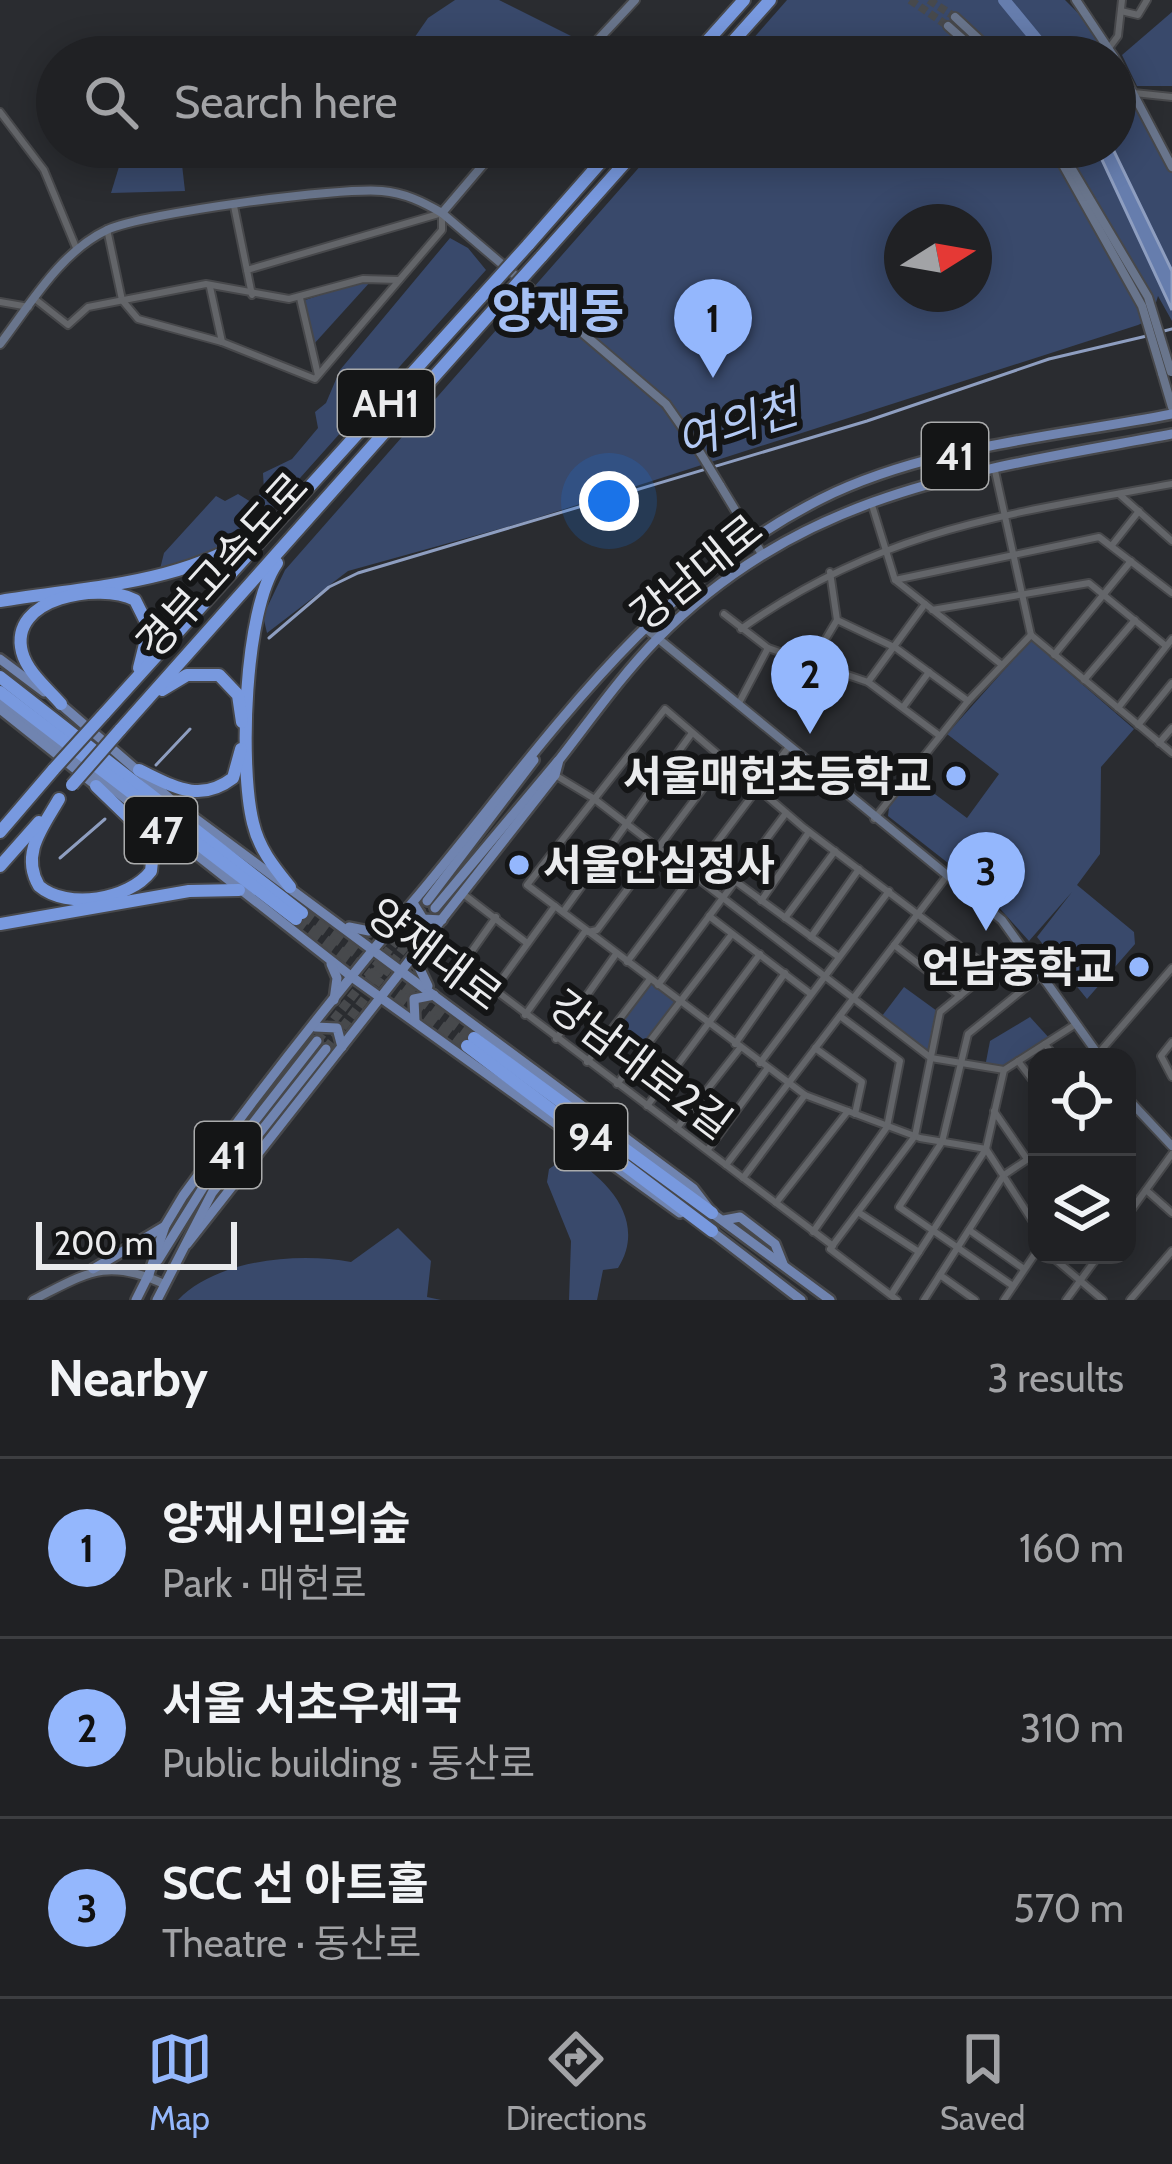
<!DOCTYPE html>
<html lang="en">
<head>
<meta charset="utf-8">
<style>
	body { margin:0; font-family:Cabin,"Noto Sans KR",sans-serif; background:#2d2e31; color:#f1f3f6 }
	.controls { position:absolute; right:36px; bottom:36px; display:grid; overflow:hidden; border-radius:24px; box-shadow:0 6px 30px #0003 }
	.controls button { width:108px; height:108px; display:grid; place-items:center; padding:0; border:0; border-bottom:3px solid #3d3e41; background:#202124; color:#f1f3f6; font:60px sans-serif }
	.compass { position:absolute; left:884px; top:204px; width:108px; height:108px; border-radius:50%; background:#202124; box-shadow:0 6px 30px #0003; rotate:79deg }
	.scale { position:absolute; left:36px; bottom:30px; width:201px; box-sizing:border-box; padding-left:12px; border:6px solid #eaebed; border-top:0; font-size:33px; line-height:42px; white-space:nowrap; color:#eaebed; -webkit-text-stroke:9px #141516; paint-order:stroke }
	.you { position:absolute; left:609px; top:501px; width:42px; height:42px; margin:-30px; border:9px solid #fff; border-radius:50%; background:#1a73e8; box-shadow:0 0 0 18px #1a73e833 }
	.badge { display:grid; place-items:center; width:78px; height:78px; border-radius:50%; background:#94b7fd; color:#111; font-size:39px; font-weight:700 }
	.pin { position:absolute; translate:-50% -99px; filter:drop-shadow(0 3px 6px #0008) }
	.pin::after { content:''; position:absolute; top:63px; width:42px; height:36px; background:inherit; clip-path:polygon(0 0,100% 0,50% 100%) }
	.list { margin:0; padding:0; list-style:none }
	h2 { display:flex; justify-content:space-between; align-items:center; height:156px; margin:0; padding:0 48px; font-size:51px }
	h2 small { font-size:39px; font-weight:400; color:#a2a3a6 }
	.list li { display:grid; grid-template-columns:78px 1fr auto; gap:36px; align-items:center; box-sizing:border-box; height:180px; padding:0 48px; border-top:3px solid #3d3e41 }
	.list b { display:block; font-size:45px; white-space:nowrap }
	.list p { margin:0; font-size:39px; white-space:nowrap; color:#a2a3a6 }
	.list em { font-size:39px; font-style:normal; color:#a2a3a6 }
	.icon { flex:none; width:66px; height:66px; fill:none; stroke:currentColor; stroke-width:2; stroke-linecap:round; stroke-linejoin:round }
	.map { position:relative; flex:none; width:1172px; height:1300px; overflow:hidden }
	.search { position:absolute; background:#202124; box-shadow:0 6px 30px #0003; left:36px; right:36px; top:36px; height:132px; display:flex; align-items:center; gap:30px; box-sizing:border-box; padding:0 42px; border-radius:66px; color:#a2a3a6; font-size:45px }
	.sheet { height:696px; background:#202124 }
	nav { display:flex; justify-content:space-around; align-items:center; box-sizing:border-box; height:168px; border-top:3px solid #3d3e41; background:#202124; font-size:33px; color:#a2a3a6 }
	nav a { display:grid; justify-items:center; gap:6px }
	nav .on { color:#94b7fd }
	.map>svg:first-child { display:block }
</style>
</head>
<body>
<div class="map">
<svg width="1172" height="1300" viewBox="0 0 1172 1300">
	<rect width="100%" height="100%" fill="#2a2c30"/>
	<g fill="#39496b" fill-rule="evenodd">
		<polygon points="455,0 499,0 583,42 569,57 401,57 428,18"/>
		<polygon points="787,0 1065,0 1090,25 1108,57 737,57"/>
		<polygon points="1172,12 1172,86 1137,86 1122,55"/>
		<path d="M1115,70L1172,169V321L1158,296L1151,319L1138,325L524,522L348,571L267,633L263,616L285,570L657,147H1115ZM902,222H974V294H902Z"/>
		<polygon points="125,147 180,147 185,191 111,193"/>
		<polygon points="450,238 468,248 486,270 258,525 210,555 160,569 164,553 216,496 225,501 238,494 251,502 264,491 263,473 292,459 318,428 315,412 326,403 340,370"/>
		<polygon points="363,281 371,281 313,345 302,301"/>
		<polygon points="1031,640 1134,729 1101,767 1100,854 1077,885 1134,932 1135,944 1087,999 1037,937 1072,892 1029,941 985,892 888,816 889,807 912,777 967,818 999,774 947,734"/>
		<polygon points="651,982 676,1001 644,1044 619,1025"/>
		<polygon points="904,987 937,1011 929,1051 882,1016"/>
		<polygon points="1030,1017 1051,1040 1004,1070 985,1067 990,1041"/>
		<path d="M568,1156C609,1179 647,1222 618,1268L603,1270L597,1300H569L571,1241L547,1182L549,1169Z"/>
		<path d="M398,1228L431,1261L427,1297L441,1300H178C217,1259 299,1252 351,1262Z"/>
	</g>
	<polygon fill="#667dad" stroke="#8e9ec0" stroke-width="3" points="1096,147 1112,147 1172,271 1172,310"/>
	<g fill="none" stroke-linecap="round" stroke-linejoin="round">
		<g stroke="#8e9ec0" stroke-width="3">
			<polyline points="1160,332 1172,329"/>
			<polyline points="269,638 329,587 358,573 867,421 1049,359 1151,335"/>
			<polyline points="156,765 190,729"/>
			<polyline points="60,858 105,819"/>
		</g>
		<polyline stroke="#667dad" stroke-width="12" points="1004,0 1051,57"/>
		<g stroke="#47494c" stroke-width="8" stroke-dasharray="8 4" stroke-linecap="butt">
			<polyline points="910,0 948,26"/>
			<polyline points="929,0 955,17"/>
		</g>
		<g stroke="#47494c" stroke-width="9" stroke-dasharray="9 4.5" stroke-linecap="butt">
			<polyline points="317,1041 427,901"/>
			<polyline points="326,1049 429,915"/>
		</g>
		<g stroke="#47494c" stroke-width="12" stroke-dasharray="12 6" stroke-linecap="butt">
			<polyline points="302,913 474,1038"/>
			<polyline points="296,919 467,1046"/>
		</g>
		<g stroke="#47484b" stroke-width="10">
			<g id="street">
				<polyline points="1121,11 1138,15 1147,0"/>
				<polyline points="1109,48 1118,36 1122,0"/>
				<polyline points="1134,93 1172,97"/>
				<polyline points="0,112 44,170 77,250"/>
				<polyline points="234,206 252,295"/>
				<polyline points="107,229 122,300 138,319 222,342 315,379 442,230 442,213 247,270"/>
				<polyline points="210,287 222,342"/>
				<polyline points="300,298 318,375"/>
				<polyline points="35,299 68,325 88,307 206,284 289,299 363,279 399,280"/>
				<polyline points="0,302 29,307"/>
				<polyline points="995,471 1031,635"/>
				<polyline points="1119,494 1172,541"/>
				<polyline points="871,502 895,580 1002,665"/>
				<polyline points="1113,544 1139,511"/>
				<polyline points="830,572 837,620 896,648 968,701"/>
				<polyline points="895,580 1099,537 1172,593"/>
				<polyline points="932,610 1089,583 1166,646"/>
				<polyline points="724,614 768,648 868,682 940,736"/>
				<path d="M741,629C881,529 1008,514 1172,484"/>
				<polyline points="1031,635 1172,753"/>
				<polyline points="1054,655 1131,561"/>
				<polyline points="812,662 837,620"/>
				<polyline points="1084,680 1135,620"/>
				<polyline points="868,682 925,604"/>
				<polyline points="739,703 768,648"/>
				<polyline points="904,706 929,672"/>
				<polyline points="1118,708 1172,639"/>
				<polyline points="1138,725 1172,683"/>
				<polyline points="1159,743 1172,728"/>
				<polyline points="555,775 593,798 931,1058 1004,1070"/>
				<polyline points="874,819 968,701 1031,635"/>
				<polyline points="735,881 839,957"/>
				<polyline points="462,893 527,943"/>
				<polyline points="761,901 809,832"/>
				<polyline points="563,912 692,733"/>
				<polyline points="709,916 811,994"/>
				<polyline points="496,917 462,965 833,1246"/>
				<polyline points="785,918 835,851"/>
				<polyline points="588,932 597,930 724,760"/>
				<polyline points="811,937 859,869"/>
				<polyline points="894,945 960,996"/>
				<polyline points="627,962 788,748"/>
				<polyline points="991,970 804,828 665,709 527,885 805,1095 920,1138 986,1149 1037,1228"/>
				<polyline points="658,985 786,813"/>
				<polyline points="494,990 555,906"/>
				<polyline points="525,1015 586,930"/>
				<polyline points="556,1039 616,954"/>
				<polyline points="1172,1042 1161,1056 1172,1077"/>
				<polyline points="735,1044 785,973"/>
				<polyline points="1045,1044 1055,1057"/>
				<polyline points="815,1048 862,1082 855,1114"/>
				<polyline points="1098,1054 1172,968"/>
				<polyline points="1018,1061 1037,1086"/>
				<polyline points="587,1062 650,979"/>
				<polyline points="760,1063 889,891"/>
				<polyline points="617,1084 732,934"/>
				<polyline points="647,1106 760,954"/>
				<polyline points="994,1111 1027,1159"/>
				<polyline points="677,1128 740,1048"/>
				<polyline points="709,1148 767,1069"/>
				<polyline points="726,1165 946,877"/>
				<polyline points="743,1178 805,1095"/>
				<polyline points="1146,1190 1172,1213"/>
				<polyline points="776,1203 848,1111"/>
				<polyline points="858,1212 919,1252"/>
				<polyline points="1127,1216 1172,1154"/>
				<polyline points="969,1230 1024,1269"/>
				<polyline points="813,1232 887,1127 900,1061 840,1016"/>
				<polyline points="1050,1255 1103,1300"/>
				<polyline points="940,1275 975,1300"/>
				<polyline points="1013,1286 899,1207 942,1142 968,1034 1041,975"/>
				<polyline points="891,1295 986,1149 1004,1070 1076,1024"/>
				<polyline points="897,1300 830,1249 915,1136 940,1012 1021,946"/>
				<polyline points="924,1300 1004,1175 1037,1153"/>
				<polyline points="1004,1300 1037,1251"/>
				<polyline points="1066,1300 1099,1255"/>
				<polyline points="1130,1300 1172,1251"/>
			</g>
		</g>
		<g stroke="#47484b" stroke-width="12">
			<g id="secondary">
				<polyline points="1076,0 1114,57"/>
				<polyline points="955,17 998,57"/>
				<polyline points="948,26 983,57"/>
				<polyline points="582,57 635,0"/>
				<polyline points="1115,59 1172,167"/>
				<polyline points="442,213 498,147"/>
				<path d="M0,344C30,305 60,252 107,230C143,213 340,187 382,191C405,193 423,202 442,213L666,404L701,454"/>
				<polyline points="1162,373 1172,407"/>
				<polyline points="720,485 762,554"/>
				<polyline points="644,627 1002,920 1100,1057"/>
				<polyline points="1127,1098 1172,1146"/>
				<path d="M33,1300C87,1273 106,1257 164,1284"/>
			</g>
		</g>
		<g stroke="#47484b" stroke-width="14">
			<g id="primary">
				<polyline points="0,659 44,692"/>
				<polyline points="0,700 352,977 680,1213"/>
				<polyline points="58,702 176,804 693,1188 712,1213 830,1300"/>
				<polyline points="0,709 99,788"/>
				<polyline points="427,901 534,760"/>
				<polyline points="413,903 423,919 442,920"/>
				<polyline points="435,908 558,761"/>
				<polyline points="349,927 369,931 389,921"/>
				<polyline points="421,946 418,965 428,986"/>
				<polyline points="331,964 337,978 334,1000"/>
				<polyline points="415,1021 414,999 434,995"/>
				<polyline points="315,1027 337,1028 342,1047"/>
				<polyline points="724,1220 740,1217 775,1244 783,1264"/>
				<polyline points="710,1230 801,1300"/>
				<path d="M187,1244L555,775L559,760C591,719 621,676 657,639C806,489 975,471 1172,434"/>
				<polyline points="158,1260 204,1186 317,1041"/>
				<polyline points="93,1269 165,1226"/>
				<path d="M148,1277L165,1226L183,1196C255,1096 333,997 412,903C537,755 642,589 821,499C927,446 1056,437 1172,414"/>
				<polyline points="136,1300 149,1274"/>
				<polyline points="157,1300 212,1193 326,1049"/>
			</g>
		</g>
		<g stroke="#47484b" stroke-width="16">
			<g id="highway">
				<polyline points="693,57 744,0"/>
				<polyline points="719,57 770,0"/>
				<polyline points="528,245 614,147"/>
				<polyline points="541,257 639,147"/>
				<path d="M277,563C244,610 239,767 253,823C259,849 274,867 290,887"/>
				<path d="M0,601C92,586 189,584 265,528"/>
				<polyline points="0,677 302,913"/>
				<polyline points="162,690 187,675 219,675 238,695 242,722"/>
				<polyline points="0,692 296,919"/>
				<path d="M61,704C48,689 27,672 22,652C8,597 100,582 135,600L149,628L139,668"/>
				<polyline points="104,714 481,297"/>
				<polyline points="120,730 496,307"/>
				<path d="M139,770C173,786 199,804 233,778L241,749"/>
				<path d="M59,799C43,827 20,854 39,886C67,910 129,900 151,871L154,842L96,786"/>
				<polyline points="0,832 54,769"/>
				<polyline points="0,866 39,822"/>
				<polyline points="0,924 189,891 239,890"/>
				<polyline points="474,1038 712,1213"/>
				<polyline points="467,1046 712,1231"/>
			</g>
		</g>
		<use href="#street" stroke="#636569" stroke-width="6"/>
		<use href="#secondary" stroke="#69758c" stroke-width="8"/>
		<use href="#primary" stroke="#7084b0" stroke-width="9"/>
		<use href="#highway" stroke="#7899df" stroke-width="12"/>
		<g stroke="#47484b" stroke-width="12" stroke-linecap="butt">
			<g id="secondary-bridge">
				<polyline points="1053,147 1142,306 1162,373"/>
				<polyline points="1059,147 1148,297 1171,372"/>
				<polyline points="701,454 720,485"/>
			</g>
		</g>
		<g stroke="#47484b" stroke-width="16" stroke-linecap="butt">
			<g id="highway-bridge">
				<polyline points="481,297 528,245"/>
				<polyline points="496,307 541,257"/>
				<polyline points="54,769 104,714"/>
				<polyline points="72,785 120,730"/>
			</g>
		</g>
		<use href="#secondary-bridge" stroke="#69758c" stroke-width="8"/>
		<use href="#highway-bridge" stroke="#7899df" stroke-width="12"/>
	</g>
	<g fill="#94b7fd" stroke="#141516" stroke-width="4.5">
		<circle cx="956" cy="776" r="12"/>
		<circle cx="519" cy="865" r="12"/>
		<circle cx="1139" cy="967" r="12"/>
	</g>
	<g text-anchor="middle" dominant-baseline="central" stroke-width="12" stroke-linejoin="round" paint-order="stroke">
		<g fill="#141516" stroke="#aaabac" stroke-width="3">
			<rect x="338" y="370" width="96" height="66" rx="9"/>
			<rect x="922" y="423" width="66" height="66" rx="9"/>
			<rect x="125" y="797" width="72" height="66" rx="9"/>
			<rect x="555" y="1104" width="72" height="66" rx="9"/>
			<rect x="195" y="1122" width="66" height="66" rx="9"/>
		</g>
		<g font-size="39" font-weight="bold" fill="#eaebed">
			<text x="386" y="403">AH1</text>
			<text x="955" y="456">41</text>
			<text x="161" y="830">47</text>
			<text x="591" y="1137">94</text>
			<text x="228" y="1155">41</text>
		</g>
		<g font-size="42" fill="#eaebed" stroke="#141516">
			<text transform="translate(222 565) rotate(-48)">경부고속도로</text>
			<text transform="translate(696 572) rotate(-39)">강남대로</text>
			<text transform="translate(435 954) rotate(37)">양재대로</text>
			<text transform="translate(641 1064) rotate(37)">강남대로2길</text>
		</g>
		<g font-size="42" font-weight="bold" fill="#eaebed" stroke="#141516" text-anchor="end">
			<text x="932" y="776">서울매헌초등학교</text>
			<text x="543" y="865" text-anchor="start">서울안심정사</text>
			<text x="1115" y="967">언남중학교</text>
		</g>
		<g font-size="45" font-style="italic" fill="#b4caf5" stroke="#141516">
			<text transform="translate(737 424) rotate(-17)">여의천</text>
		</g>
		<g font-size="48" font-weight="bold" fill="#a5c0f4" stroke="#141516">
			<text x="558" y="311">양재동</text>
		</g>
	</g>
</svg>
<div class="controls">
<button><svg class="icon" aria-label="locate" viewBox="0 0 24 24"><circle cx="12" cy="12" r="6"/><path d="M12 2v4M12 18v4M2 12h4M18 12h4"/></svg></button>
<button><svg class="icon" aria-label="layers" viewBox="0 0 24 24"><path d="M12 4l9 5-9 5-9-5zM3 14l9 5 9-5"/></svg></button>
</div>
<svg class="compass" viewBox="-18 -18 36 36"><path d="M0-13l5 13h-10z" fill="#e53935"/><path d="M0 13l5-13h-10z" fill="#a2a3a6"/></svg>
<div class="scale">200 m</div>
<div class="you"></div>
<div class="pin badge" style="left:713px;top:378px">1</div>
<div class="pin badge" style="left:810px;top:734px">2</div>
<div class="pin badge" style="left:986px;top:931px">3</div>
<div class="search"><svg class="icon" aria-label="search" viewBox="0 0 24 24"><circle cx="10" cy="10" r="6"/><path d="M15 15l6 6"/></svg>Search here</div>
</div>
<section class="sheet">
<h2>Nearby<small>3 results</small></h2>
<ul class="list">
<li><span class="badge">1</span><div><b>양재시민의숲</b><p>Park · 매헌로</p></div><em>160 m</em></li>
<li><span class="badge">2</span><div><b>서울 서초우체국</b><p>Public building · 동산로</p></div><em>310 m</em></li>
<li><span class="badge">3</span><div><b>SCC 선 아트홀</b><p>Theatre · 동산로</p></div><em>570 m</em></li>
</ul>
</section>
<nav>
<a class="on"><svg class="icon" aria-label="map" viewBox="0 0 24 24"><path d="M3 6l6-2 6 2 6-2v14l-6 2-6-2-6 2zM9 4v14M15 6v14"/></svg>Map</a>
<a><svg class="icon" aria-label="directions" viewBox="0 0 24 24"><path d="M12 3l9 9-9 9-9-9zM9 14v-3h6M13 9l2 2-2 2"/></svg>Directions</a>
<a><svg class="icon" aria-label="saved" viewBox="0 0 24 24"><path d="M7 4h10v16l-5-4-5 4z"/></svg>Saved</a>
</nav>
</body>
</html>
